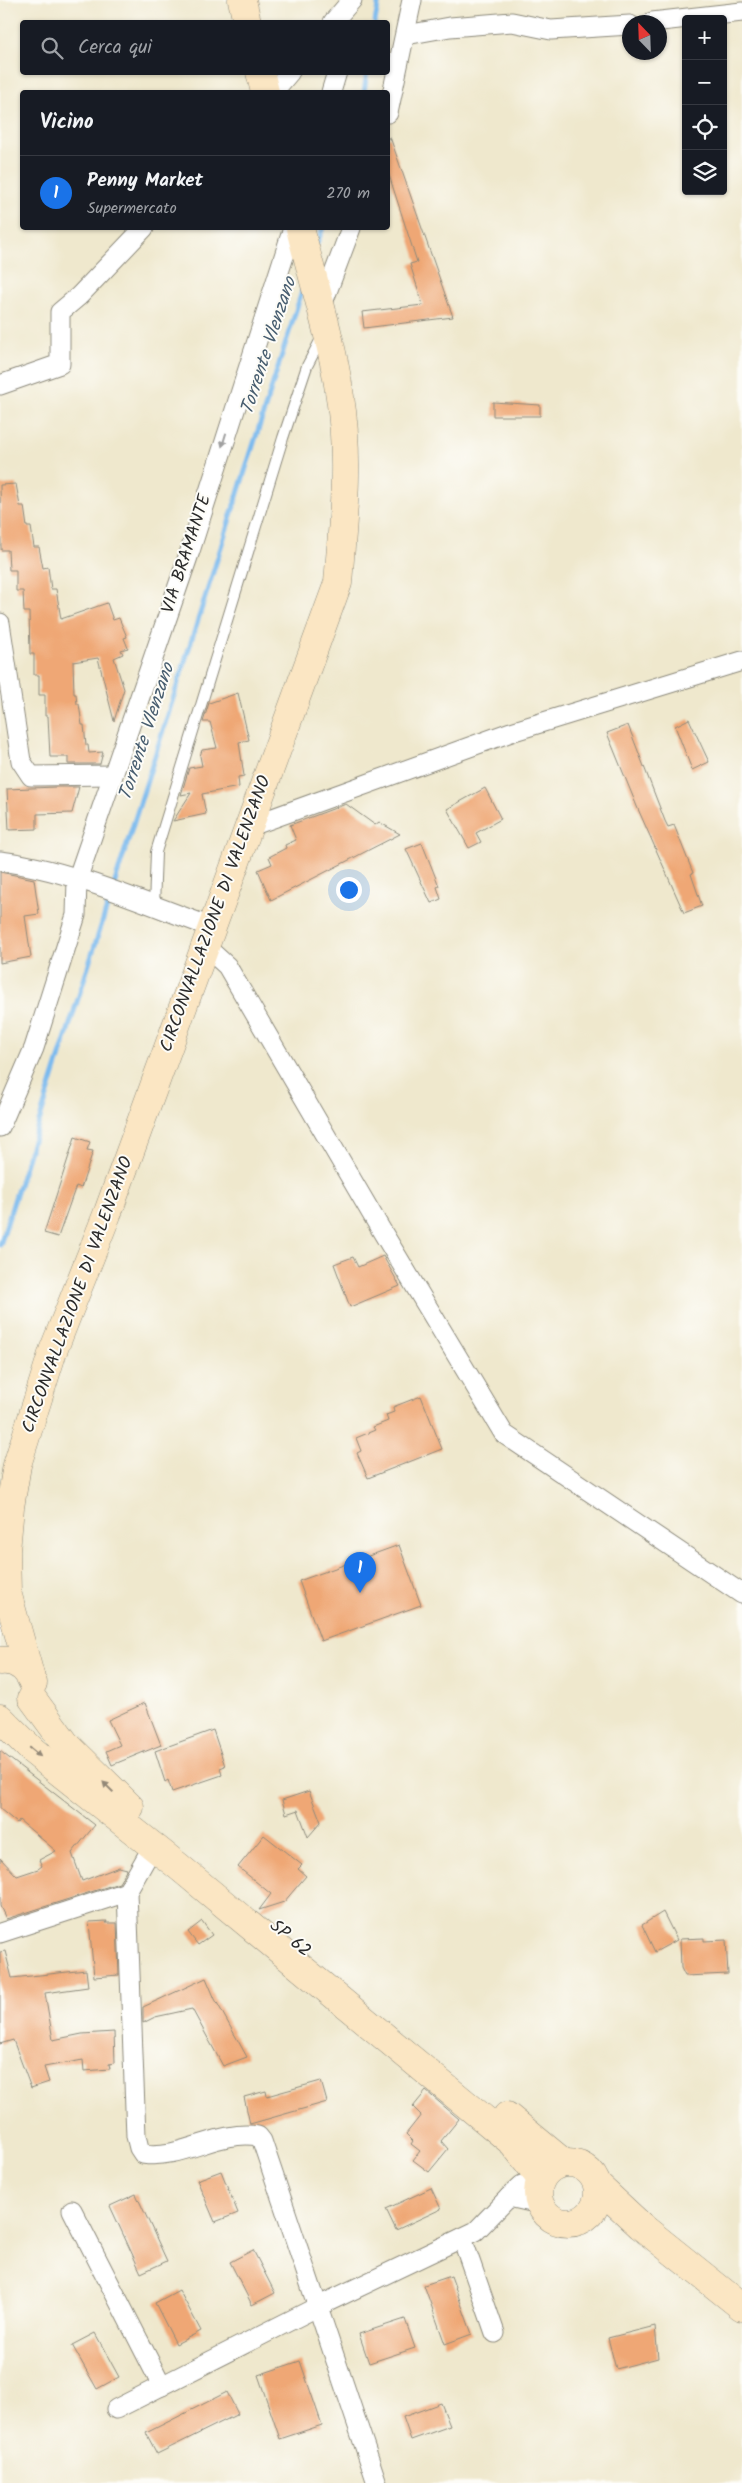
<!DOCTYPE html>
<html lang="it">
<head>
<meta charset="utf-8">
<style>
	body { margin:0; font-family:Kalam,sans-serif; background:#242831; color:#f1f3f6 }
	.controls { position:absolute; right:15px; top:15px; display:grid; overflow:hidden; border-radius:5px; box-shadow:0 1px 4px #0004 }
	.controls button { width:45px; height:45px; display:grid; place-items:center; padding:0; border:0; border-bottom:1px solid #363941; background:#171b24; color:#f1f3f6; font:25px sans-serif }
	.compass { position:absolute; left:622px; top:15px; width:45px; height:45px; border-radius:50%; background:#171b24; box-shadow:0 1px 4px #0004; rotate:337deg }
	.you { position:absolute; left:348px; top:889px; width:18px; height:18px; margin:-12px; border:4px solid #fff; border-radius:50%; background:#1a73e8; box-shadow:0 0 0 8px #1a73e833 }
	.badge { display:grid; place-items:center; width:32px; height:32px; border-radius:50%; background:#1a73e8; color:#fff; font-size:16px; font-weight:700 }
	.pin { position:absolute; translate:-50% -41px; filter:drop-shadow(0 1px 2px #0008) }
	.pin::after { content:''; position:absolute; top:26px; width:18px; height:15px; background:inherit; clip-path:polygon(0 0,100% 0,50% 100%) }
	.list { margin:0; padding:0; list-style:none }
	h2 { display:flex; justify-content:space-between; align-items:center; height:65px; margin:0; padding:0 20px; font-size:21px }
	h2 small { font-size:16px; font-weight:400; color:#9ea1a6 }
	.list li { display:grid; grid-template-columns:32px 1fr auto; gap:15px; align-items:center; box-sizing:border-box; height:75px; padding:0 20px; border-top:1px solid #363941 }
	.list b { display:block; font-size:19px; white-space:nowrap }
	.list p { margin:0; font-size:16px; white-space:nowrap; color:#9ea1a6 }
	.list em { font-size:16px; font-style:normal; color:#9ea1a6 }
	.icon { flex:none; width:28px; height:28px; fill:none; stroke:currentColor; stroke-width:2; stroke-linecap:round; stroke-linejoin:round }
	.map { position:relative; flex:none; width:742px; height:2483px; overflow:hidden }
	.search { position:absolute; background:#171b24; box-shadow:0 1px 4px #0004; left:20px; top:20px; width:370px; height:55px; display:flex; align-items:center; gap:12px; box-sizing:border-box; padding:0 18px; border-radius:5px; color:#9ea1a6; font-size:19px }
	.panel { position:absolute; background:#171b24; box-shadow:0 1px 4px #0004; left:20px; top:90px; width:370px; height:140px; border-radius:5px }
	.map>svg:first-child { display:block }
</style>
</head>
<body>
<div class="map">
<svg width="742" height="2483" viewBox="0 0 742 2483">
	<rect width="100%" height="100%" fill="#fdfcf7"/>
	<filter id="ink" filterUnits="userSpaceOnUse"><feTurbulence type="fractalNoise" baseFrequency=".02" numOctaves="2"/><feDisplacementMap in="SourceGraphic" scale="10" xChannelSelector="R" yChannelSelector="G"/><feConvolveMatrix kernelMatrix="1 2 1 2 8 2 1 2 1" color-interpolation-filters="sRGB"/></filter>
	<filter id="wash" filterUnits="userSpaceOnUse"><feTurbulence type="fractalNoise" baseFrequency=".0096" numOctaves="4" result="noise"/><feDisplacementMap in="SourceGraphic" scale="20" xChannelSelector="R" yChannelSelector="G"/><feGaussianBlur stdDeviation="1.12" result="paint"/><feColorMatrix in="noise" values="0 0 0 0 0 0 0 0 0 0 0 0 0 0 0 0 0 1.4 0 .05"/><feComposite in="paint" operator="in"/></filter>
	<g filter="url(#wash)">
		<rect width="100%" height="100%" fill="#efe8cd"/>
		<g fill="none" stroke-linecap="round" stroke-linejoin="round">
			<g stroke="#7abaee" stroke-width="5">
				<polyline points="375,22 379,0"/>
				<polyline points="364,92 367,72"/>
				<polyline points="316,246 323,228"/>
				<polyline points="0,1245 304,285"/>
			</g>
		</g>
		<g id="blocks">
			<g fill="#efa775">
				<polygon points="390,137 453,317 364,328 362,312 423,305 410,264 417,262 388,172 388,138"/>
				<polygon points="493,402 540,405 540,416 493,416"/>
				<polygon points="16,484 20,506 24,506 27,527 31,527 34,547 39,547 43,568 48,567 51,589 56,589 61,619 107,603 113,620 119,618 127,637 124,638 128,648 121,650 123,654 114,658 124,689 114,721 98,658 73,662 74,694 76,694 77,704 79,704 82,725 84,725 86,745 88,745 89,753 103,752 100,764 68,764 68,757 50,757 48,716 45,716 45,695 39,695 39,675 34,675 34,654 30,654 29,612 24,612 23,591 16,591 16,570 9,570 8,550 1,550 0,485"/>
				<polygon points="238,693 249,740 239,742 244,776 238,777 239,787 202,794 206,814 173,821 191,793 181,795 189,768 202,766 200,756 202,750 217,748 210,722 203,722 209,703"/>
				<polygon points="689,719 709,762 692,770 675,726"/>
				<polygon points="628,725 665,821 668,827 674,825 693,873 691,874 702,906 684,913 638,809 607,733"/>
				<polygon points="56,787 79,787 72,813 37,814 37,829 9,830 7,789"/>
				<polygon points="485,788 501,819 476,833 481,842 469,848 447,809"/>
				<polygon points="346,804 375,825 379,822 400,834 271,900 258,870 272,864 269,857 286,848 285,845 296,840 290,825"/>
				<polygon points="422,843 439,886 437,887 441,899 431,903 406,849"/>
				<polygon points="0,872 34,879 39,914 25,916 31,957 0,963"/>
				<polygon points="75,1137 90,1142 87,1150 93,1151 81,1188 76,1186 58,1237 44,1233"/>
				<polygon points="383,1256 400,1286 350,1307 334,1264 353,1257 358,1267"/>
				<polygon points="421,1396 442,1449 368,1478 357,1453 361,1451 356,1438 375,1430 373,1427 388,1421 386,1415 394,1412 393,1407"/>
				<polygon points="399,1545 421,1605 321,1641 299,1581"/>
				<polygon points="145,1703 161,1745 112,1765 106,1751 120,1745 108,1720"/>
				<polygon points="213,1730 225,1766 220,1768 222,1775 172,1792 168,1780 165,1782 155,1751"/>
				<polygon points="0,1751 95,1825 72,1853 82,1881 119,1867 127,1869 119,1883 6,1919 0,1906 0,1858 17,1876 38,1869 42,1866 39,1860 56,1851 19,1820 17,1823 0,1809"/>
				<polygon points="309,1791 321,1822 308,1837 298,1810 286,1814 282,1800"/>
				<polygon points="264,1835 302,1865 298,1869 306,1876 284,1902 259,1910 271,1894 238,1867"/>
				<polygon points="663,1912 677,1940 655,1952 642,1925"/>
				<polygon points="107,1921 106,1923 117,1923 119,1975 94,1977 89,1922"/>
				<polygon points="202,1921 212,1935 198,1945 188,1932"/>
				<polygon points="704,1938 704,1941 726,1940 728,1974 685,1976 681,1968 680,1939"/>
				<polygon points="5,1951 12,1978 86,1970 88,1987 45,1993 53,2040 82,2034 114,2032 115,2063 109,2064 110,2069 84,2071 83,2060 44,2067 49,2082 31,2088 13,2040 0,2044 0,1952"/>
				<polygon points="206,1978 215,1999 247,2057 223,2066 192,2009 155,2017 143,2023 143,2007"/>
				<polygon points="321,2081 327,2102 250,2124 244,2097 266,2091 267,2096"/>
				<polygon points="426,2091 459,2119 441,2141 448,2149 429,2172 413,2160 420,2151 411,2144 413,2141 406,2134 421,2115 413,2107"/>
				<polygon points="221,2171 238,2213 215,2222 197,2180"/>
				<polygon points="431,2188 441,2209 396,2230 386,2209"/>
				<polygon points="136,2194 167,2261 141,2273 110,2206"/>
				<polygon points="253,2250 275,2293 252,2305 230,2262"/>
				<polygon points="451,2276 472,2334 445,2344 424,2285"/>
				<polygon points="179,2290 201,2331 176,2344 155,2303"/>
				<polygon points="405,2319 415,2348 369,2363 359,2334"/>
				<polygon points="655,2326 658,2358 616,2369 608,2338"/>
				<polygon points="95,2333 119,2377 97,2389 72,2345"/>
				<polygon points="300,2361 322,2425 280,2439 258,2375"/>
				<polygon points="227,2392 238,2414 157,2454 146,2433"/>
				<polygon points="441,2403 450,2426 411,2440 403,2417"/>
			</g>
		</g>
	</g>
	<g filter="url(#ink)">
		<use href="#blocks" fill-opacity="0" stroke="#8d8a7c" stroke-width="1"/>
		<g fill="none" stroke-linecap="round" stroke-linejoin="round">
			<g stroke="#8d8a7c" stroke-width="12">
				<polyline id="lane" points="154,907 156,852 283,438 307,366 322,337"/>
			</g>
			<g stroke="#8d8a7c" stroke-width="21">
				<g id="street">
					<polyline points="333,22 352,0"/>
					<polyline points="652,22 742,12"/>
					<polyline points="406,35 450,27 512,22 551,30 630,25"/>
					<polyline points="273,92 290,72"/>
					<polyline points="331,92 337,72"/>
					<polyline points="388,113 412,0"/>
					<polyline points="321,308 351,228"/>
					<polyline points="0,385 60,364 60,312 79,296 144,228"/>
					<polyline points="0,623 21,761 31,776 113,775"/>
					<polyline points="248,827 511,732 742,661"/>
					<path d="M0,861C69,869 146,904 211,927"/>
					<polyline points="205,946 227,966 380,1228 504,1434 742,1594"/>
					<polyline points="0,1127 34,1048 76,915 77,880 190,551 293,228"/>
					<path d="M153,1846L127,1892L136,2136L139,2148L143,2154C182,2160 219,2129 258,2136L262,2141L377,2483"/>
					<polyline points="0,1933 127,1892"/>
					<polyline points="540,2204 509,2197 522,2185 541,2179"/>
					<polyline points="72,2210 162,2386"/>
					<polyline points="462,2238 495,2333"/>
					<polyline points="116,2409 319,2306 476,2231 509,2197"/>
				</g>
			</g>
			<g stroke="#8d8a7c" stroke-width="29">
				<g id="secondary">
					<polyline points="242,0 247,22"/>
					<polyline points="260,72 265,92"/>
					<path d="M0,1661C16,1659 27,1668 33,1683"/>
					<path d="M30,1675L7,1592L6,1551L10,1507L17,1465L53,1351L108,1212L338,583C343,521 350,459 340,397C332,340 314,284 300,228"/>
					<polyline points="32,1698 65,1743 130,1807"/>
					<polyline points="0,1718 33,1751 178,1866 513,2143 541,2179"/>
					<polyline points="507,2116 564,2163"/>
					<circle cx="568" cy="2193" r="30"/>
					<polyline points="599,2187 641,2226 742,2307"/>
				</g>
			</g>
			<use href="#lane" stroke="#fff" stroke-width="10"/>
			<use href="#street" stroke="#fff" stroke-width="19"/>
			<use href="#secondary" stroke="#fbe6c3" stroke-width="28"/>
		</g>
		<defs><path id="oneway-solid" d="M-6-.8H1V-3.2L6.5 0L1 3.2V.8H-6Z" transform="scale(1.25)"/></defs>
		<use fill="#a0a0a0" href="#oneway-solid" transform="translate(224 440) rotate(107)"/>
		<g fill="#938877">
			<use href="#oneway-solid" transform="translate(35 1752) rotate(40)"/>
			<use href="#oneway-solid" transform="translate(108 1787) rotate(-135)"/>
		</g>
	</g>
	<g text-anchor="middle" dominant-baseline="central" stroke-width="4" stroke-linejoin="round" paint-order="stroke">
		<g font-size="18" fill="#2b2b2b" stroke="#fdfcf7">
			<text transform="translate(187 554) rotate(-72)">VIA BRAMANTE</text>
			<text transform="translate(216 914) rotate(-70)">CIRCONVALLAZIONE DI VALENZANO</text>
			<text transform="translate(78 1295) rotate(-70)">CIRCONVALLAZIONE DI VALENZANO</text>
			<text transform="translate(290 1939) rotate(40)">SP 62</text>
		</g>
		<g font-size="19" font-style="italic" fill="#475d6f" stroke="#fdfcf7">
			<text transform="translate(269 346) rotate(-72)">Torrente Vlenzano</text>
			<text transform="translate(147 732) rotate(-72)">Torrente Vlenzano</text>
		</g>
	</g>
</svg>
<div class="controls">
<button>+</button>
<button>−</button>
<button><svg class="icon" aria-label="locate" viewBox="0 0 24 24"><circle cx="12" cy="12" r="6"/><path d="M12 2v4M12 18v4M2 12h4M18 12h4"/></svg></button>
<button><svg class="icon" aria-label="layers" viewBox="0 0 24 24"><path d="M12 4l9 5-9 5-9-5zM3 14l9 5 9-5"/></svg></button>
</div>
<svg class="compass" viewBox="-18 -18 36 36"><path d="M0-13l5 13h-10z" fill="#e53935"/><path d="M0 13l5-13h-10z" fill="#9ea1a6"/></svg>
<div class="you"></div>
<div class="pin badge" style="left:360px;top:1593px">1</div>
<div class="search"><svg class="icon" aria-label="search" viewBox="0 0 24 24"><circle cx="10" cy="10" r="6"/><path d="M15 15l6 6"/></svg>Cerca qui</div>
<section class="panel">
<h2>Vicino<small></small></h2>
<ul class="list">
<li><span class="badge">1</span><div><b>Penny Market</b><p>Supermercato</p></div><em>270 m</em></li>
</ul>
</section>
</div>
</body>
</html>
